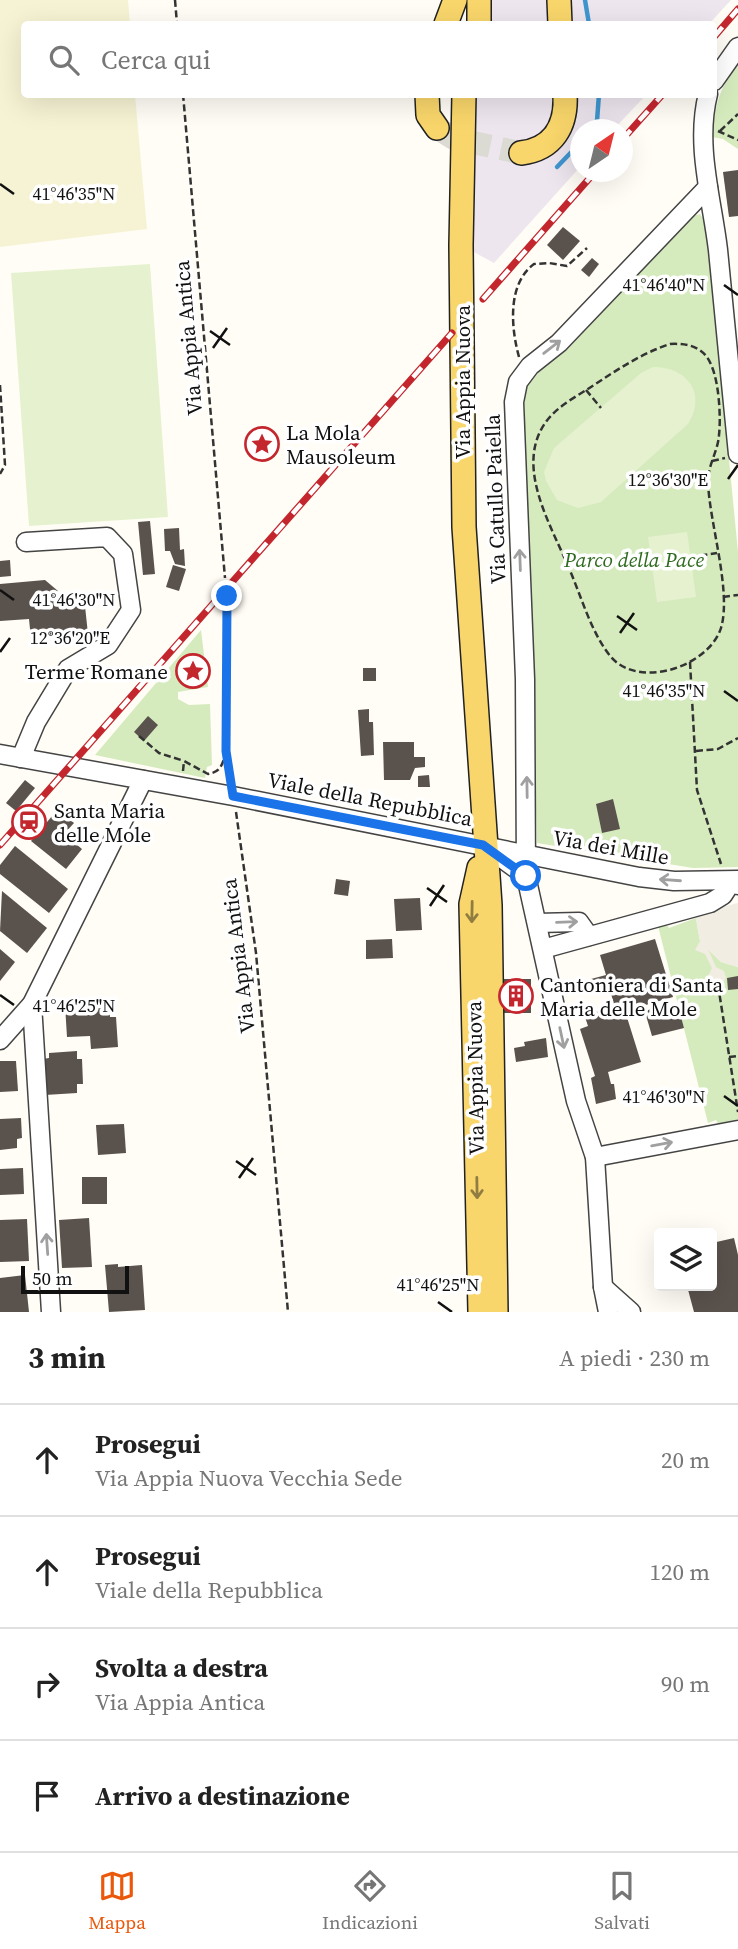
<!DOCTYPE html>
<html lang="it">
<head>
<meta charset="utf-8">
<style>
	body { margin:0; font-family:"Source Serif 4",serif; background:#f2f2f2; color:#222 }
	.controls { position:absolute; right:21px; bottom:21px; display:grid; overflow:hidden; border-radius:7px; box-shadow:0 7px 28px #0002 }
	.controls button { width:63px; height:63px; display:grid; place-items:center; padding:0; border:0; border-bottom:2px solid #e0e0e0; background:#fff; color:#222; font:35px sans-serif }
	.compass { position:absolute; left:570px; top:119px; width:63px; height:63px; border-radius:50%; background:#fff; box-shadow:0 7px 28px #0002; rotate:35deg }
	.scale { position:absolute; left:21px; bottom:18px; width:108px; box-sizing:border-box; padding-left:7px; border:4px solid #111; border-top:0; font-size:19px; line-height:24px; white-space:nowrap; color:#111; -webkit-text-stroke:5px #fff; paint-order:stroke }
	.stop { position:absolute; width:21px; height:21px; margin:-16px; border:5px solid #1a73e8; border-radius:50%; background:#fff }
	.stop.end { background:#1a73e8; border-color:#fff; box-shadow:0 2px 7px #0008 }
	.list { margin:0; padding:0; list-style:none }
	h2 { display:flex; justify-content:space-between; align-items:center; height:91px; margin:0; padding:0 28px; font-size:30px }
	h2 small { font-size:23px; font-weight:400; color:#767676 }
	.list li { display:grid; grid-template-columns:46px 1fr auto; gap:21px; align-items:center; box-sizing:border-box; height:112px; padding:0 28px; border-top:2px solid #e0e0e0 }
	.list b { display:block; font-size:26px; white-space:nowrap }
	.list p { margin:0; font-size:23px; white-space:nowrap; color:#767676 }
	.list em { font-size:23px; font-style:normal; color:#767676 }
	.icon { flex:none; width:38px; height:38px; fill:none; stroke:currentColor; stroke-width:2; stroke-linecap:round; stroke-linejoin:round }
	.map { position:relative; flex:none; width:738px; height:1312px; overflow:hidden }
	.search { position:absolute; background:#fff; box-shadow:0 7px 28px #0002; left:21px; right:21px; top:21px; height:77px; display:flex; align-items:center; gap:18px; box-sizing:border-box; padding:0 24px; border-radius:7px; color:#767676; font-size:26px }
	.sheet { height:539px; background:#fff }
	nav { display:flex; justify-content:space-around; align-items:center; box-sizing:border-box; height:98px; border-top:2px solid #e0e0e0; background:#fff; font-size:19px; color:#767676 }
	nav a { display:grid; justify-items:center; gap:4px }
	nav .on { color:#ea580c }
	.map>svg:first-child { display:block }
</style>
</head>
<body>
<div class="map">
<svg width="738" height="1312" viewBox="0 0 738 1312">
	<rect width="100%" height="100%" fill="#fffdf5"/>
	<g fill="#eee6ef">
		<polygon points="466,0 731,0 709,24 466,24"/>
		<polygon points="464,95 646,95 614,129 580,130 580,167 494,263 461,245"/>
	</g>
	<polygon fill="#f6f3d4" points="0,0 128,0 130,24 24,24 24,94 135,95 147,229 0,247"/>
	<g fill="#d5ebbd">
		<path d="M738,66V149L723,139L712,137C716,106 717,90 738,66Z"/>
		<polygon points="700,214 706,223 738,552 738,867 693,868 537,843 524,391 543,367 569,348 693,216"/>
		<polygon points="201,630 208,687 178,692 178,699 189,705 210,704 212,765 207,767 205,778 95,755"/>
		<polygon points="696,918 700,941 721,962 738,967 738,1119 718,1124 716,1120 708,1123 658,926 666,924 669,928"/>
	</g>
	<g fill="#e6f2cf">
		<polygon points="150,264 168,517 29,526 11,273"/>
		<path d="M653,367C687,367 707,393 688,424L601,502L578,508L557,500L546,481L544,472L554,448L641,373Z"/>
		<polygon points="687,532 696,597 657,602 648,537"/>
	</g>
	<polygon fill="#f1ede2" points="738,903 738,967 721,962 708,949 716,967 724,971 726,978 721,985 714,986 707,978 712,968 705,954 695,950 700,941 695,914"/>
	<g fill="none" stroke-linecap="round" stroke-linejoin="round">
		<g stroke="#3f96cf" stroke-width="4.5">
			<polyline points="585,0 589,24"/>
			<polyline points="591,130 597,121 599,94"/>
			<polyline points="557,167 580,143"/>
		</g>
	</g>
	<g fill="#5a524d">
		<polygon points="738,170 738,216 729,217 723,172"/>
		<polygon points="563,227 580,241 563,260 547,245"/>
		<polygon points="592,258 599,264 589,277 581,270"/>
		<polygon points="150,521 155,574 143,575 138,522"/>
		<polygon points="179,528 180,550 184,549 185,566 175,564 170,551 165,551 164,529"/>
		<polygon points="10,560 11,576 0,577 0,561"/>
		<polygon points="173,565 186,569 179,591 166,587"/>
		<polygon points="45,580 58,591 53,593 54,600 84,597 88,634 31,639 29,619 0,621 0,584"/>
		<rect x="363" y="668" width="13" height="13"/>
		<polygon points="369,709 369,722 373,722 374,755 361,756 358,710"/>
		<polygon points="148,716 158,725 144,741 134,732"/>
		<polygon points="383,742 414,742 414,757 425,757 425,767 415,768 410,780 384,780"/>
		<polygon points="429,775 430,787 418,787 418,776"/>
		<polygon points="25,780 35,788 16,811 6,803"/>
		<polygon points="613,799 620,829 602,833 596,804"/>
		<polygon points="58,809 74,823 64,834 82,849 66,869 31,841"/>
		<polygon points="15,846 68,889 49,913 0,874 0,865"/>
		<polygon points="336,879 350,881 348,896 334,894"/>
		<polygon points="2,891 47,928 27,953 0,931"/>
		<polygon points="420,898 422,930 396,931 394,899"/>
		<polygon points="392,939 393,958 366,959 366,940"/>
		<polygon points="655,939 673,997 625,1011 641,1062 608,1072 611,1084 614,1084 616,1099 596,1104 591,1078 595,1076 580,1029 588,1026 585,1017 614,1004 609,987 595,992 591,979 606,975 600,955"/>
		<polygon points="0,949 15,962 0,981"/>
		<polygon points="738,976 738,989 728,990 727,978"/>
		<rect x="502" y="979" width="29" height="34"/>
		<polygon points="109,1003 110,1017 116,1017 118,1047 91,1049 90,1036 67,1037 65,1005"/>
		<polygon points="659,1004 669,1006 671,1015 680,1013 684,1028 652,1036 645,1012"/>
		<polygon points="546,1038 548,1057 516,1062 514,1048 525,1046 524,1042"/>
		<polygon points="77,1051 77,1059 82,1059 83,1084 77,1084 77,1093 45,1095 43,1059 49,1058 49,1053"/>
		<polygon points="0,1061 16,1061 18,1091 0,1092"/>
		<polygon points="21,1118 22,1138 17,1139 17,1148 0,1150 0,1119"/>
		<polygon points="124,1124 126,1153 98,1155 96,1125"/>
		<polygon points="23,1168 24,1194 0,1195 0,1169"/>
		<rect x="82" y="1177" width="25" height="27"/>
		<polygon points="89,1218 92,1267 62,1268 59,1220"/>
		<polygon points="27,1219 29,1261 0,1262 0,1220"/>
		<polygon points="734,1238 738,1255 738,1312 694,1312 687,1286 712,1286 712,1243"/>
		<polygon points="118,1264 118,1267 142,1265 145,1310 109,1312 105,1265"/>
		<polygon points="25,1275 29,1312 0,1312 0,1278"/>
	</g>
	<g fill="none" stroke-linecap="round" stroke-linejoin="round">
		<polyline stroke="#dbdad3" stroke-width="23" stroke-dasharray="23 11" stroke-linecap="butt" points="437,128 453,138 521,153"/>
		<g stroke="#444" stroke-width="21">
			<g id="minor">
				<polyline points="714,81 738,47"/>
				<path d="M708,94C695,145 712,199 718,250C725,317 731,386 738,454"/>
				<polyline points="0,754 233,796 639,877 674,881 738,880"/>
				<polyline points="21,758 36,722 68,669 108,645 131,610 123,554 107,537 26,542"/>
				<polyline points="489,849 526,876"/>
				<polyline points="537,923 579,922 589,936"/>
				<polyline points="543,949 710,903 723,895 732,881 738,885"/>
				<polyline points="32,1004 51,1312"/>
				<polyline points="0,1040 32,1004 143,780"/>
				<polyline points="595,1157 738,1130"/>
				<polyline points="603,1287 631,1312"/>
				<polyline points="608,1312 603,1287 595,1157 576,1101 526,876 525,679 514,402 518,382 530,366 559,343 708,187"/>
			</g>
		</g>
		<g stroke="#222" stroke-width="26">
			<g id="major">
				<polyline points="559,0 560,24"/>
				<polyline points="446,24 455,0"/>
				<polyline points="479,24 479,0"/>
				<polyline points="427,94 428,115 437,128"/>
				<polyline points="464,94 461,245 464,527 490,905 496,1312"/>
				<path d="M521,153C553,149 567,126 565,94"/>
				<polyline points="479,868 471,904 480,1312"/>
			</g>
		</g>
		<g stroke="#333" stroke-width="2.5" stroke-dasharray="7 3.5" stroke-linecap="butt">
			<polyline points="175,0 177,24"/>
			<polyline points="183,94 225,578"/>
			<polyline points="718,131 738,140"/>
			<polyline points="720,131 738,114"/>
			<path d="M670,344C689,343 705,347 712,367C719,384 721,417 719,435C718,451 708,465 708,481C709,522 732,591 721,628C709,666 640,690 611,657C591,633 581,595 568,566C550,523 512,462 549,418C560,405 577,396 591,387C617,370 640,354 670,344Z"/>
			<path d="M519,357C511,328 507,284 534,264L549,263L567,266L587,248"/>
			<polyline points="0,385 5,465 0,474"/>
			<polyline points="586,390 601,408"/>
			<polyline points="712,461 725,458"/>
			<polyline points="690,557 717,553"/>
			<polyline points="227,596 226,752 231,781"/>
			<polyline points="723,597 738,595"/>
			<polyline points="690,662 697,790 721,864"/>
			<polyline points="139,736 159,753 184,761"/>
			<polyline points="696,751 718,749 738,738"/>
			<path d="M183,771L184,761L208,774C220,772 222,766 225,755"/>
			<polyline points="236,812 256,953 288,1312"/>
			<polyline points="718,985 738,1112"/>
			<polyline points="729,1057 738,1056"/>
		</g>
		<use href="#minor" stroke="#fff" stroke-width="18"/>
		<use href="#major" stroke="#f9d66b" stroke-width="23"/>
		<g stroke="#c4262e" stroke-width="7">
			<g id="rail">
				<polyline points="714,37 738,9"/>
				<polyline points="622,140 663,94"/>
				<polyline points="483,299 595,172"/>
				<polyline points="0,845 452,333"/>
			</g>
		</g>
		<use href="#rail" stroke="#fff" stroke-width="4.5" stroke-dasharray="13" stroke-linecap="butt"/>
	</g>
	<defs><path id="oneway-shaft" d="M-6 0H5M1.5-3L5.5 0L1.5 3" fill="none" stroke-width="1.6" stroke-linecap="round" stroke-linejoin="round" transform="scale(1.75)"/></defs>
	<g stroke="#a0a0a0">
		<use href="#oneway-shaft" transform="translate(552 347) rotate(-38)"/>
		<use href="#oneway-shaft" transform="translate(520 560) rotate(-92)"/>
		<use href="#oneway-shaft" transform="translate(527 787) rotate(-91)"/>
		<use href="#oneway-shaft" transform="translate(670 880) rotate(-176)"/>
		<use href="#oneway-shaft" transform="translate(567 922) rotate(-2)"/>
		<use href="#oneway-shaft" transform="translate(562 1038) rotate(78)"/>
		<use href="#oneway-shaft" transform="translate(662 1144) rotate(-10)"/>
		<use href="#oneway-shaft" transform="translate(47 1244) rotate(-94)"/>
	</g>
	<g stroke="#917d42">
		<use href="#oneway-shaft" transform="translate(472 912) rotate(91)"/>
		<use href="#oneway-shaft" transform="translate(477 1188) rotate(89)"/>
	</g>
	<g fill="none" stroke-linecap="round" stroke-linejoin="round">
		<polyline stroke="#1a73e8" stroke-width="9" points="227,596 226,751 233,796 483,845 526,876"/>
	</g>
	<path fill="none" stroke="#111" stroke-width="2.5" d="M0,184L14,194M724,285L738,295M210,331L230,345M213,348L227,328M728,479L738,465M0,590L14,600M617,616L637,630M620,633L634,613M0,652L10,638M724,691L738,701M427,888L447,902M430,906L444,885M0,995L14,1005M724,1096L738,1106M236,1161L256,1175M239,1178L253,1158M438,1302L452,1312"/>
	<defs>
		<g id="sight-ring" transform="scale(1.75)"><circle r="9.5" fill="#fff" stroke="#c4262e" stroke-width="1.5"/><path d="M0-6L1.8-2.2L6-1.7L2.9 1.2L3.7 5.4L0 3.3L-3.7 5.4L-2.9 1.2L-6-1.7L-1.8-2.2Z" fill="#c4262e"/></g>
		<g id="station-ring" transform="scale(1.75)"><circle r="9.5" fill="#fff" stroke="#c4262e" stroke-width="1.5"/><path d="M-3-6H3Q5-6 5-4V2Q5 4 3 4L4.5 6H3L1.5 4h-3L-3 6H-4.5L-3 4Q-5 4-5 2V-4Q-5-6-3-6ZM-3.5-4v3h7v-3ZM-3.5 1v1.5H-2V1ZM2 1v1.5H3.5V1Z" fill="#c4262e"/></g>
		<g id="building-ring" transform="scale(1.75)"><circle r="9.5" fill="#fff" stroke="#c4262e" stroke-width="1.5"/><path d="M-4-6H4V6H1V3H-1V6H-4ZM-2.5-4.3h1.7v1.8h-1.7ZM.8-4.3h1.7v1.8H.8ZM-2.5-1h1.7V.8h-1.7ZM.8-1h1.7V.8H.8Z" fill="#c4262e"/></g>
	</defs>
	<g fill-rule="evenodd">
		<use href="#sight-ring" x="262" y="444"/>
		<use href="#sight-ring" x="193" y="671"/>
		<use href="#station-ring" x="29" y="822"/>
		<use href="#building-ring" x="516" y="996"/>
	</g>
	<g text-anchor="middle" dominant-baseline="central" stroke-width="7" stroke-linejoin="round" paint-order="stroke">
		<g font-size="21" fill="#111" stroke="#fff">
			<text transform="translate(188 338) rotate(-95)">Via Appia Antica</text>
			<text transform="translate(462 382) rotate(-90)">Via Appia Nuova</text>
			<text transform="translate(495 499) rotate(-92)">Via Catullo Paiella</text>
			<text transform="translate(370 799) rotate(11)">Viale della Repubblica</text>
			<text transform="translate(611 847) rotate(10)">Via dei Mille</text>
			<text transform="translate(238 956) rotate(-97)">Via Appia Antica</text>
			<text transform="translate(475 1078) rotate(-91)">Via Appia Nuova</text>
		</g>
		<g font-size="21" fill="#111" stroke="#fff" text-anchor="start">
			<text x="286" y="432">La Mola<tspan x="286" dy="24">Mausoleum</tspan></text>
			<text x="168" y="671" text-anchor="end">Terme Romane</text>
			<text x="54" y="810">Santa Maria<tspan x="54" dy="24">delle Mole</tspan></text>
			<text x="540" y="984">Cantoniera di Santa<tspan x="540" dy="24">Maria delle Mole</tspan></text>
		</g>
		<g font-size="21" font-style="italic" fill="#2f6b1f" stroke="#fff">
			<text x="634" y="559">Parco della Pace</text>
		</g>
	</g>
	<g font-size="18" text-anchor="middle" fill="#111" stroke="#fff" stroke-width="7" stroke-linejoin="round" paint-order="stroke">
		<text x="74" y="200">41°46'35"N</text>
		<text x="664" y="291">41°46'40"N</text>
		<text x="668" y="486">12°36'30"E</text>
		<text x="74" y="606">41°46'30"N</text>
		<text x="70" y="644">12°36'20"E</text>
		<text x="664" y="697">41°46'35"N</text>
		<text x="74" y="1012">41°46'25"N</text>
		<text x="664" y="1103">41°46'30"N</text>
		<text x="438" y="1291">41°46'25"N</text>
	</g>
</svg>
<div class="controls">
<button><svg class="icon" aria-label="layers" viewBox="0 0 24 24"><path d="M12 4l9 5-9 5-9-5zM3 14l9 5 9-5"/></svg></button>
</div>
<svg class="compass" viewBox="-18 -18 36 36"><path d="M0-13l5 13h-10z" fill="#e53935"/><path d="M0 13l5-13h-10z" fill="#767676"/></svg>
<div class="scale">50 m</div>
<div class="stop" style="left:526px;top:876px"></div>
<div class="stop end" style="left:227px;top:596px"></div>
<div class="search"><svg class="icon" aria-label="search" viewBox="0 0 24 24"><circle cx="10" cy="10" r="6"/><path d="M15 15l6 6"/></svg>Cerca qui</div>
</div>
<section class="sheet">
<h2>3 min<small>A piedi · 230 m</small></h2>
<ul class="list">
<li><svg class="icon" aria-label="ahead" viewBox="0 0 24 24"><path d="M12 20V5M6 11l6-6 6 6"/></svg><div><b>Prosegui</b><p>Via Appia Nuova Vecchia Sede</p></div><em>20 m</em></li>
<li><svg class="icon" aria-label="ahead" viewBox="0 0 24 24"><path d="M12 20V5M6 11l6-6 6 6"/></svg><div><b>Prosegui</b><p>Viale della Repubblica</p></div><em>120 m</em></li>
<li><svg class="icon" aria-label="right" viewBox="0 0 24 24"><path d="M7 20v-9h11M14 6l5 5-5 5"/></svg><div><b>Svolta a destra</b><p>Via Appia Antica</p></div><em>90 m</em></li>
<li><svg class="icon" aria-label="arrive" viewBox="0 0 24 24"><path d="M6 21V4h12l-3 4 3 4H6"/></svg><div><b>Arrivo a destinazione</b></div></li>
</ul>
</section>
<nav>
<a class="on"><svg class="icon" aria-label="map" viewBox="0 0 24 24"><path d="M3 6l6-2 6 2 6-2v14l-6 2-6-2-6 2zM9 4v14M15 6v14"/></svg>Mappa</a>
<a><svg class="icon" aria-label="directions" viewBox="0 0 24 24"><path d="M12 3l9 9-9 9-9-9zM9 14v-3h6M13 9l2 2-2 2"/></svg>Indicazioni</a>
<a><svg class="icon" aria-label="saved" viewBox="0 0 24 24"><path d="M7 4h10v16l-5-4-5 4z"/></svg>Salvati</a>
</nav>
</body>
</html>
